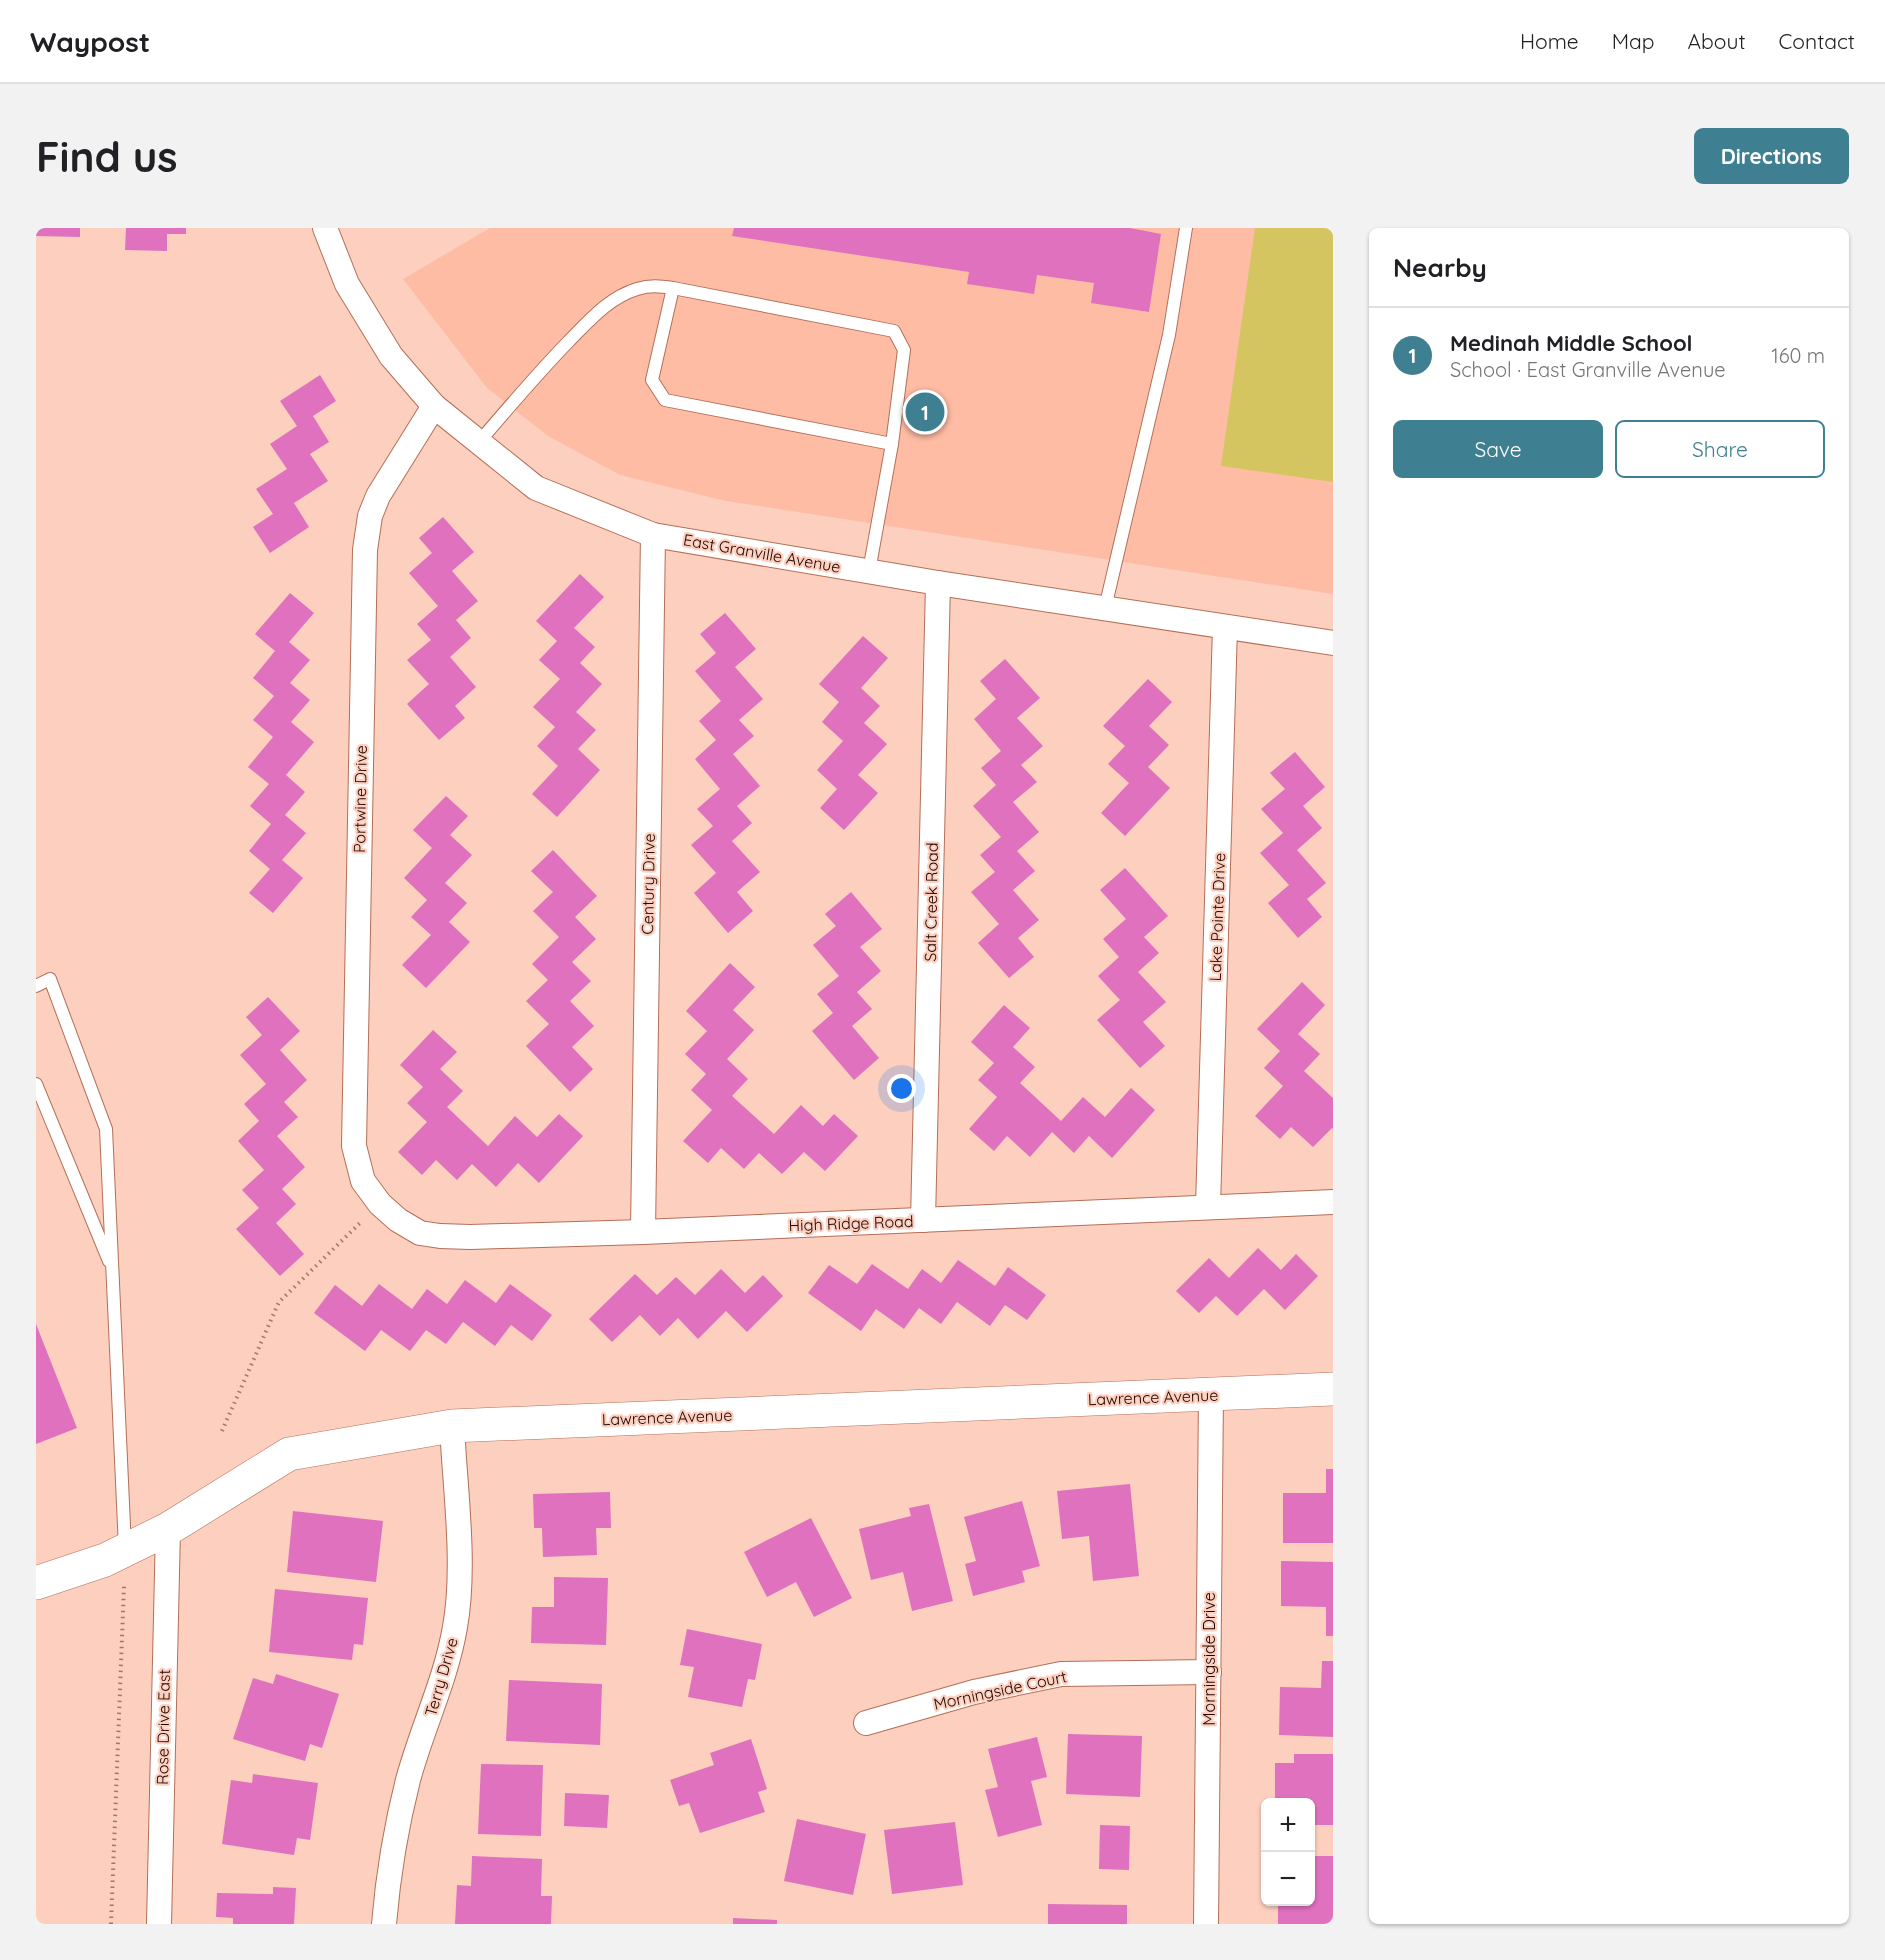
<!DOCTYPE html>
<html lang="en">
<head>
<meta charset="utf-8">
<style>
	body { margin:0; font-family:Quicksand,sans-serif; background:#f2f2f2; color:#202124 }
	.controls { position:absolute; right:18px; bottom:18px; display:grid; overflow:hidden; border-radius:9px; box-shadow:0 2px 4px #0004 }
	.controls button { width:54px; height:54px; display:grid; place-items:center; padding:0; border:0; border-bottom:2px solid #e0e0e0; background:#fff; color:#202124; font:30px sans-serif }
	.you { position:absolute; left:866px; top:861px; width:21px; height:21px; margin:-15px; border:4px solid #fff; border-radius:50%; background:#1a73e8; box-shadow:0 0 0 9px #1a73e833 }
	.badge { display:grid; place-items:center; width:39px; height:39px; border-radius:50%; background:#3f7f92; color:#fff; font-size:20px; font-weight:700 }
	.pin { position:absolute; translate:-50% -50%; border:3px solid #fff; box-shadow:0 2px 6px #0006 }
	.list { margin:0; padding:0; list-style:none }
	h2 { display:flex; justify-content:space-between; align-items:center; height:78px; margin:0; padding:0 24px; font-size:26px }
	h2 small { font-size:20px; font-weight:400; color:#757577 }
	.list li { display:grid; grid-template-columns:39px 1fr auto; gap:18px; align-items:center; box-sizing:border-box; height:96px; padding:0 24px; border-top:2px solid #e0e0e0 }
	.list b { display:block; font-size:22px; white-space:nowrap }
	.list p { margin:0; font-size:20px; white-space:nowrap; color:#757577 }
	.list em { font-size:20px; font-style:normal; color:#757577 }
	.actions { display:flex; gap:12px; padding:18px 24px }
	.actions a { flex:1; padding:14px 0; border:2px solid #3f7f92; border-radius:9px; text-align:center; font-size:21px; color:#3f7f92 }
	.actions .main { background:#3f7f92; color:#fff }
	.map { position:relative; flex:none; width:1297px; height:1696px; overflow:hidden; border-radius:9px }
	header { display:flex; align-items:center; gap:36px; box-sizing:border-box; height:84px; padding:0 30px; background:#fff; border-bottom:2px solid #e0e0e0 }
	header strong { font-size:28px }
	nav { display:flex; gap:33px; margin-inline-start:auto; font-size:21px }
	.intro { display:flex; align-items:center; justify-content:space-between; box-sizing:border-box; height:144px; padding:0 36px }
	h1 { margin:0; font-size:42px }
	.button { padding:15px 27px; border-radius:9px; background:#3f7f92; color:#fff; font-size:21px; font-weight:700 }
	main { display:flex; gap:36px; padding:0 36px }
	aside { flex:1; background:#fff; border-radius:9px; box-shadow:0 2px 4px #0004 }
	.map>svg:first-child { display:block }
</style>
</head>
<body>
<header>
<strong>Waypost</strong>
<nav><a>Home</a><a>Map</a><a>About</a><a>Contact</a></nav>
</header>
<div class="intro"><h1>Find us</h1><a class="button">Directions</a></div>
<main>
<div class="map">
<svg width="1297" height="1696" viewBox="0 0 1297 1696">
	<rect width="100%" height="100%" fill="#fdcfbf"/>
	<polygon fill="#ffbca5" points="454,0 1297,0 1297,366 690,273 584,247 512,208 451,160 367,51"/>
	<polygon fill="#d5c561" points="1219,0 1297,0 1297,254 1185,238"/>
	<g fill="#df71be">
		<polygon points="0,0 44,0 44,9 0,8"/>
		<polygon points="90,0 150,0 150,6 131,6 131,23 89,22"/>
		<polygon points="698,0 1094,0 1125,6 1113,84 1055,75 1058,55 1001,47 998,66 931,56 933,44 696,8"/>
		<polygon points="284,147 300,173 277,188 293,214 274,226 292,253 258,275 273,299 234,325 217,299 237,286 220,261 251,241 234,216 261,198 244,173"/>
		<polygon points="407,289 438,324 416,343 442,373 420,392 435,410 414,429 440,459 419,478 429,490 403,512 371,476 393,456 371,432 395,412 381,396 402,378 373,345 396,325 383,310"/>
		<polygon points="544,346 568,369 538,400 559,419 544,435 566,456 540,484 560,502 542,521 564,542 521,589 496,566 522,538 501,518 519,499 497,479 524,451 503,432 521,413 500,393"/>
		<polygon points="254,365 278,385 253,414 274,432 254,455 274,472 255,494 278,514 250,547 269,564 249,587 270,605 246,632 267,650 237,685 213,665 234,641 213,623 235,596 214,578 233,556 212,539 237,509 217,492 238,468 217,450 239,423 219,406"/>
		<polygon points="689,385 720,421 699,439 727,471 703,492 718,508 697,526 724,558 701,578 716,595 696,613 724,644 701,664 717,683 692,705 658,665 680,645 655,617 677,598 661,581 684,561 659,531 680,512 663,493 685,473 659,443 680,425 664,406"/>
		<polygon points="827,408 852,430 825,460 844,478 828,495 851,516 822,547 842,565 808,602 784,580 801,561 781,542 807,513 786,494 803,474 783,456"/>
		<polygon points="969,431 1004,470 981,490 1007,518 985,537 1001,554 977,574 1003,604 981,623 999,643 977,662 1003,692 982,710 998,729 973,750 942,715 963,696 935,664 959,644 944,627 965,609 937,578 960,557 945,540 965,523 938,491 960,471 944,453"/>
		<polygon points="1112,451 1136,474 1113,498 1133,517 1112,539 1134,560 1089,608 1065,585 1093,555 1072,536 1089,518 1067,498"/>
		<polygon points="1259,524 1289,559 1267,578 1286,600 1261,622 1290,655 1271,671 1286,689 1262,710 1232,675 1253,657 1224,625 1247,605 1225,581 1249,561 1234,545"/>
		<polygon points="410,568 432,588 414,607 436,627 409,655 431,675 413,694 434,714 390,760 366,737 395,707 375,689 391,672 368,650 396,620 377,602"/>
		<polygon points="517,622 561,668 539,689 560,711 536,734 555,753 534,773 558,798 536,819 557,841 534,864 490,818 513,796 490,773 512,752 496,736 523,709 497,683 517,664 495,643"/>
		<polygon points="1089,640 1132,688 1108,709 1123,725 1102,744 1130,774 1107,794 1129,818 1104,840 1061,792 1084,772 1062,748 1083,729 1067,711 1090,691 1064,662"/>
		<polygon points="815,664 846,701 824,719 845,743 821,764 836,781 816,798 843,830 818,852 776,803 797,785 781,766 803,748 777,717 800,698 789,686"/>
		<polygon points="694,735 719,759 697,782 718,802 691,831 712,851 696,868 738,906 765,877 787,898 798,886 822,908 789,943 768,924 746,946 723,925 708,941 685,920 672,935 647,913 676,882 655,862 670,846 649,826 671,803 650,783"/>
		<polygon points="1266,754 1289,777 1262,806 1284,826 1268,843 1297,870 1297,901 1296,900 1277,919 1255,899 1244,911 1219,888 1247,858 1228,840 1244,823 1221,801"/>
		<polygon points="232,769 264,803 244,822 271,852 248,874 262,889 241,908 269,939 246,961 260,976 240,995 268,1026 244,1048 200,1001 223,980 206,962 228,942 202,913 223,893 208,876 230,856 204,827 226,807 210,789"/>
		<polygon points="968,777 994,800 977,819 999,839 984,855 1025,893 1047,869 1069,889 1095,860 1119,882 1076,930 1053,908 1038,925 1016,904 994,929 971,908 958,923 933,901 961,869 942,852 958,835 935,814"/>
		<polygon points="397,802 421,824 404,841 427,863 411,879 452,918 479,888 501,909 523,886 547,908 503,955 482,935 460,959 436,936 421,952 400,932 386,947 362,924 391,894 371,875 387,859 364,837"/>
		<polygon points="1222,1020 1245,1042 1260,1026 1282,1048 1249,1082 1228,1061 1201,1088 1180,1068 1163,1085 1140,1063 1173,1030 1193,1050"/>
		<polygon points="922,1032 959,1058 972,1039 1010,1067 991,1092 969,1077 954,1098 921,1074 905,1096 883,1080 868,1101 840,1081 825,1103 772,1065 793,1037 821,1056 836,1036 872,1061 886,1041 905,1055"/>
		<polygon points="685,1041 709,1065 727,1047 747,1068 711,1104 690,1083 662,1111 642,1090 624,1108 604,1087 576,1114 553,1091 599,1046 621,1067 640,1049 659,1067"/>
		<polygon points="429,1052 460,1075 474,1056 516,1087 496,1113 475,1097 459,1118 427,1094 410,1116 390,1102 374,1123 345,1102 329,1123 278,1085 299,1057 326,1078 343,1056 376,1081 391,1061 411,1076"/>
		<polygon points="0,1096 41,1200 0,1216"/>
		<polygon points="1290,1241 1297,1241 1297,1315 1247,1315 1247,1265 1290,1265"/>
		<polygon points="1094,1256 1103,1348 1057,1353 1053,1308 1026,1311 1021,1263"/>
		<polygon points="574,1264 575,1300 560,1300 561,1327 507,1329 506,1300 498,1300 497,1266"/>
		<polygon points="986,1273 1004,1338 986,1343 989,1354 937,1368 929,1336 940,1333 928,1289"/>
		<polygon points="893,1276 917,1373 876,1383 867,1344 835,1352 823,1301 875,1288 873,1280"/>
		<polygon points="257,1283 347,1293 340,1354 251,1344"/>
		<polygon points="775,1290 816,1370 778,1389 760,1354 731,1369 708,1324"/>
		<polygon points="1245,1333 1297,1334 1297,1408 1290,1408 1290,1379 1245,1378"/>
		<polygon points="518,1349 572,1350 570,1417 495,1415 496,1379 518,1379"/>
		<polygon points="239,1361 332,1370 327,1417 318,1416 316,1432 233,1424"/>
		<polygon points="651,1401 726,1416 719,1452 712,1451 706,1479 652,1469 658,1439 644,1437"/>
		<polygon points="1286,1433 1297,1433 1297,1509 1243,1507 1244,1459 1285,1460"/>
		<polygon points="240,1446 303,1466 286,1520 274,1516 269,1533 197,1511 217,1450 237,1456"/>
		<polygon points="473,1452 566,1456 564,1517 470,1513"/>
		<polygon points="1032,1506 1106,1508 1104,1569 1030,1566"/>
		<polygon points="1001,1509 1011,1549 995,1553 1006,1597 962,1609 949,1562 962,1559 952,1521"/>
		<polygon points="715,1511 731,1561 722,1564 729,1584 664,1605 653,1575 643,1578 634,1552 678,1537 674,1525"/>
		<polygon points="1258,1526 1297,1526 1297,1597 1274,1597 1274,1574 1239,1574 1239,1535 1258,1535"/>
		<polygon points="445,1536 507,1537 505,1608 442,1606"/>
		<polygon points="217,1546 282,1555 274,1612 261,1610 258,1627 186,1616 195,1552 216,1555"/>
		<polygon points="529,1565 573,1567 571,1600 528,1598"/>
		<polygon points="761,1591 830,1606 817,1667 748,1653"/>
		<polygon points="919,1594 927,1657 856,1666 848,1602"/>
		<polygon points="1064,1597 1094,1598 1093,1642 1063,1641"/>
		<polygon points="436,1628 506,1631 505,1668 516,1668 515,1696 419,1696 421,1657 435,1658"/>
		<polygon points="1274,1628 1297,1628 1297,1696 1242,1696 1242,1674 1274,1674"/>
		<polygon points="237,1659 260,1660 258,1696 197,1696 197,1690 180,1689 181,1665 237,1666"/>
		<polygon points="1012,1676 1091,1677 1091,1696 1012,1696"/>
		<polygon points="697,1690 741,1692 741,1696 697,1696"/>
	</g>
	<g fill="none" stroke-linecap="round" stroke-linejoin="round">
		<g stroke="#b46f57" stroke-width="14">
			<g id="lane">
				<polyline points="637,60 616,152 629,172 856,216"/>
				<path d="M443,214C472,180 501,146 532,114C553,93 572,70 601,61C614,57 624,58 637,60L858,103L868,122L856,216L833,343"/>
				<polyline points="1069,380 1133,107 1150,0"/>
				<polyline points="0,758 14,751 70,901 89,1320"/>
				<polyline points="0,856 73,1033"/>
			</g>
		</g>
		<g stroke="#b46f57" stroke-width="26">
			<g id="street">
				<polyline points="289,0 311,56 355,128 398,178 500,260 617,307 902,355 1297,415"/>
				<polyline points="398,178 342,268 334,288 329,322 318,918 327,953 344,976 362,992 384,1005 404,1008 434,1009 607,1004 1297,974"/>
				<polyline points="1172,979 1189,399"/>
				<polyline points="887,992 902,355"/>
				<polyline points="607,1004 617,307"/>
				<polyline points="830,1495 938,1464 1025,1446 1173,1444"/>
				<polyline points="123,1696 132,1301"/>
				<path d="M348,1696C352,1648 360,1599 372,1552C386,1500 410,1452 419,1399C430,1337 419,1262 416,1198"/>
				<polyline points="1170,1696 1175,1166"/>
			</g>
		</g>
		<g stroke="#b46f57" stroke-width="34">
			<polyline id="secondary" points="0,1355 69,1332 132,1301 253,1226 416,1198 1297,1161"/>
		</g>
		<g stroke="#9d786d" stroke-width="4" stroke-dasharray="1.5 4.5" stroke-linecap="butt">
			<polyline points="186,1203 243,1074 324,995"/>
			<polyline points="75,1696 88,1358"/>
		</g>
		<use href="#lane" stroke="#fff" stroke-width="12"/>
		<use href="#street" stroke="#fff" stroke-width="24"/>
		<use href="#secondary" stroke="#fff" stroke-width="33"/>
	</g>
	<g text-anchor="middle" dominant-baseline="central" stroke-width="4.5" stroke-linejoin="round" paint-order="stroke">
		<g font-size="16" fill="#1d0500" stroke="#fdcfbf">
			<text transform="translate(726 325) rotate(10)">East Granville Avenue</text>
			<text transform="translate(324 571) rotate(-89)">Portwine Drive</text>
			<text transform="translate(612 656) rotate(-89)">Century Drive</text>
			<text transform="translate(895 674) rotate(-89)">Salt Creek Road</text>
			<text transform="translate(1181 689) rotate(-88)">Lake Pointe Drive</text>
			<text transform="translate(815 995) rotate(-2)">High Ridge Road</text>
			<text transform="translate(1117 1169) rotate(-2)">Lawrence Avenue</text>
			<text transform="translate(631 1189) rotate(-2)">Lawrence Avenue</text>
			<text transform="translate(1173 1431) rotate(-90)">Morningside Drive</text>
			<text transform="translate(405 1449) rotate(-74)">Terry Drive</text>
			<text transform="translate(964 1462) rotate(-12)">Morningside Court</text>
			<text transform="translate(127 1499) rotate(-89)">Rose Drive East</text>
		</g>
	</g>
</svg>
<div class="controls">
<button>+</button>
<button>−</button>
</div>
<div class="you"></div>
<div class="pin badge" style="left:889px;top:184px">1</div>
</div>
<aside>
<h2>Nearby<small></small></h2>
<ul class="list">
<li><span class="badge">1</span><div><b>Medinah Middle School</b><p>School · East Granville Avenue</p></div><em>160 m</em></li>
</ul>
<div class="actions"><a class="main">Save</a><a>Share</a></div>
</aside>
</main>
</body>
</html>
